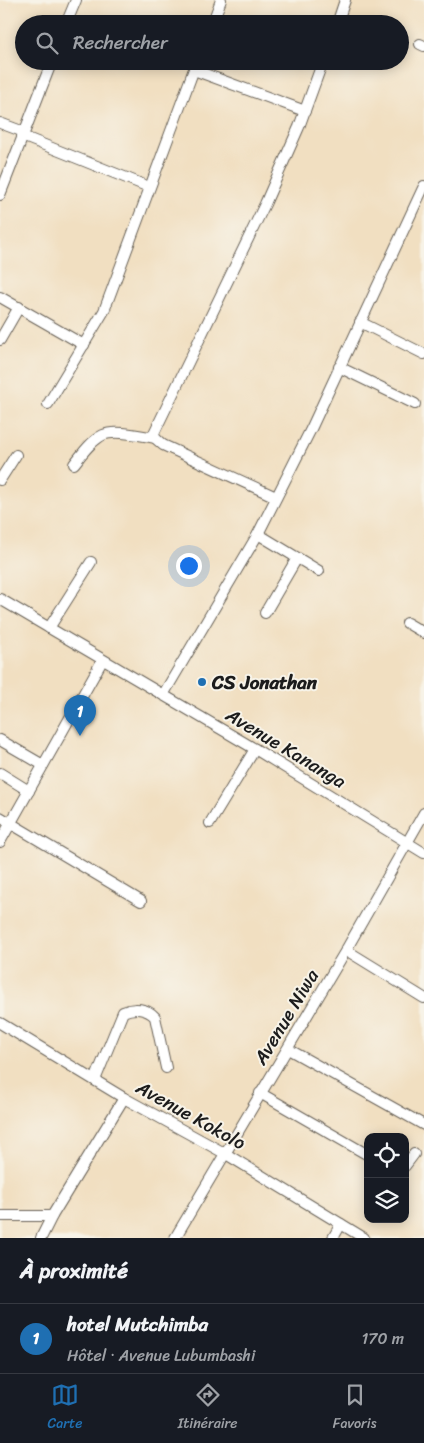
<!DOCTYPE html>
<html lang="fr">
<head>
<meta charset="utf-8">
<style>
	body { margin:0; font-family:Sriracha,sans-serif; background:#242831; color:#f1f3f6 }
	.controls { position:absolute; right:15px; bottom:15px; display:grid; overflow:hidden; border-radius:10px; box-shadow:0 2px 12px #0003 }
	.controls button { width:45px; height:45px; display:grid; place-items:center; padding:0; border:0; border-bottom:1px solid #363941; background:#171b24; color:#f1f3f6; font:25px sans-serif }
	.you { position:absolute; left:188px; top:565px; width:18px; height:18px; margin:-12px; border:4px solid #fff; border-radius:50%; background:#1a73e8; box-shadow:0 0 0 8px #1a73e833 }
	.badge { display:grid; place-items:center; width:32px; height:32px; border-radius:50%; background:#1f6fb2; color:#fff; font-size:16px; font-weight:700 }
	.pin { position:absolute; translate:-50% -41px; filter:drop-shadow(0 1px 2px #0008) }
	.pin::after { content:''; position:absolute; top:26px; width:18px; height:15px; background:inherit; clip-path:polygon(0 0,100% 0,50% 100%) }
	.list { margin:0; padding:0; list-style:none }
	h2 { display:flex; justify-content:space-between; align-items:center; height:65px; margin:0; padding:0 20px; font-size:21px }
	h2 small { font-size:16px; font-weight:400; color:#9ea1a6 }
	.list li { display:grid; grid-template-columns:32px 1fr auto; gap:15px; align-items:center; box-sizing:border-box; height:70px; padding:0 20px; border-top:1px solid #363941 }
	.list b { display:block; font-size:19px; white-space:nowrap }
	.list p { margin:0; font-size:16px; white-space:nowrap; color:#9ea1a6 }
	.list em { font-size:16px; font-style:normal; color:#9ea1a6 }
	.icon { flex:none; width:28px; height:28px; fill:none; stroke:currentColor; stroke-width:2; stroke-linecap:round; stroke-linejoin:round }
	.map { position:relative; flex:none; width:424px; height:1238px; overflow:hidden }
	.search { position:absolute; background:#171b24; box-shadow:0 2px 12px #0003; left:15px; right:15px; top:15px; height:55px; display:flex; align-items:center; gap:12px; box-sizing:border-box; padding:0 18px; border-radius:28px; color:#9ea1a6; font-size:19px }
	.sheet { height:135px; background:#171b24 }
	nav { display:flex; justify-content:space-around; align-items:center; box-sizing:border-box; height:70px; border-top:1px solid #363941; background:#171b24; font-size:14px; color:#9ea1a6 }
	nav a { display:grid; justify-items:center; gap:2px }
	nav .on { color:#1f6fb2 }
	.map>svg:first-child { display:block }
</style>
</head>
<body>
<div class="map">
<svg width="424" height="1238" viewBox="0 0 424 1238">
	<rect width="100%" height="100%" fill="#f7f3e8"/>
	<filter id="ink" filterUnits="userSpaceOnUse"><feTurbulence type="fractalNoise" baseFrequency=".02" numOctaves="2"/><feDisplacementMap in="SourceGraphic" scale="10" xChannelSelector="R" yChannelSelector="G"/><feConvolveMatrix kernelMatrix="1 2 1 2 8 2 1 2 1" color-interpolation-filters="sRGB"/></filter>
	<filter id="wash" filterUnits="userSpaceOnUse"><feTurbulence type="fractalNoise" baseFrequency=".0096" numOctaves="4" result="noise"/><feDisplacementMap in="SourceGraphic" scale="20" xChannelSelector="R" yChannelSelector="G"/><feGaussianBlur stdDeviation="1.12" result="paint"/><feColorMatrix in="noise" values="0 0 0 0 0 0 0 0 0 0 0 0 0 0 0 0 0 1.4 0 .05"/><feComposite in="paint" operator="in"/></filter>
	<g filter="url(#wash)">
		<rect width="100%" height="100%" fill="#f1dfc1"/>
	</g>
	<g filter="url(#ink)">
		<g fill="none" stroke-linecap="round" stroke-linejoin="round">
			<g stroke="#676056" stroke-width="12">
				<g id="minor">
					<polyline points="66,24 76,0"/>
					<polyline points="212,24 221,0"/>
					<polyline points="337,24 345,0"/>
					<polyline points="420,44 424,46"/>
					<polyline points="194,70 305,111"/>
					<polyline points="0,123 24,132"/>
					<polyline points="22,136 149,187"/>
					<polyline points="0,195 52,61"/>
					<polyline points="0,297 84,345"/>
					<polyline points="360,322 424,354"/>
					<polyline points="0,340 19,307"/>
					<polyline points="339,367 415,404"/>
					<polyline points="48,404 104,311 197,61"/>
					<path d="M74,464C82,454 91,441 103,435C115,429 142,436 155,438"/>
					<polyline points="0,480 16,455"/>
					<polyline points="276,497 163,445 155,438 154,433 265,204 299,127 323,61"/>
					<polyline points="258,534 319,571"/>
					<polyline points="0,599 255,749 424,853"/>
					<polyline points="265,613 297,558"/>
					<polyline points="407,623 424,633"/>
					<polyline points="49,628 91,562"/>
					<polyline points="163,695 258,534 311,429 424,186"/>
					<polyline points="0,740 43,765"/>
					<polyline points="0,773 29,791"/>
					<polyline points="0,817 141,901"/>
					<polyline points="210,823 255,749"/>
					<polyline points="0,842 102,661"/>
					<polyline points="346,950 424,998"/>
					<polyline points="0,1023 124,1098 226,1154 364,1238"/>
					<polyline points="288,1049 424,1125"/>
					<path d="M95,1080L123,1012C134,1007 147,1008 155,1017L166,1068"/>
					<polyline points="260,1093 368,1155"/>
					<polyline points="405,1166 414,1154"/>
					<polyline points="0,1216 52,1216"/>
					<polyline points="41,1238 52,1216 124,1098"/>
					<polyline points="175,1238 346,950 424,813"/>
					<polyline points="333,1238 341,1224"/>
				</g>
			</g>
			<use href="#minor" stroke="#fff" stroke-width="10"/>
		</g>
	</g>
	<circle fill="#1f6fb2" stroke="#f7f3e8" stroke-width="2" cx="202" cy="682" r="5"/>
	<g text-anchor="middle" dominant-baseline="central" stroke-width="4" stroke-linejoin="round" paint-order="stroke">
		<g font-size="19" font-weight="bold" fill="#1c1c1c" stroke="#f7f3e8" text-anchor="start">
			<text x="212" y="682">CS Jonathan</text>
		</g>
		<g font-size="19" fill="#1c1c1c" stroke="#f7f3e8">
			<text transform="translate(286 748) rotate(31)">Avenue Kananga</text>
			<text transform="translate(286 1017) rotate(-59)">Avenue Niwa</text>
			<text transform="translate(191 1115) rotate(29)">Avenue Kokolo</text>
		</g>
	</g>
</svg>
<div class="controls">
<button><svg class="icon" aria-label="locate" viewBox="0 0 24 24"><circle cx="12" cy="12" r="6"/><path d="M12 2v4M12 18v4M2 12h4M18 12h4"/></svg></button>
<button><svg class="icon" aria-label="layers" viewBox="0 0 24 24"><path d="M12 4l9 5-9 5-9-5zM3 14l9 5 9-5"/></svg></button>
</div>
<div class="you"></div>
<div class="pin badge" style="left:80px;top:736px">1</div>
<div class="search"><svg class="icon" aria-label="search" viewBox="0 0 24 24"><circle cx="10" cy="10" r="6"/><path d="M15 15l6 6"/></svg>Rechercher</div>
</div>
<section class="sheet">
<h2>À proximité<small></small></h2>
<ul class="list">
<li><span class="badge">1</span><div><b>hotel Mutchimba</b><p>Hôtel · Avenue Lubumbashi</p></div><em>170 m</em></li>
</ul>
</section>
<nav>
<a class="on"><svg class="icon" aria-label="map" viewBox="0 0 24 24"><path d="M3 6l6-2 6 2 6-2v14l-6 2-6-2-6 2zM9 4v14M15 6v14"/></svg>Carte</a>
<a><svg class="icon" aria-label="directions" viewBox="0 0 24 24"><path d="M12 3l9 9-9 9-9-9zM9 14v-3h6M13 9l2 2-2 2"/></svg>Itinéraire</a>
<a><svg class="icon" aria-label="saved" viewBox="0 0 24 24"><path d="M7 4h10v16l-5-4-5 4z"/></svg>Favoris</a>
</nav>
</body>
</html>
